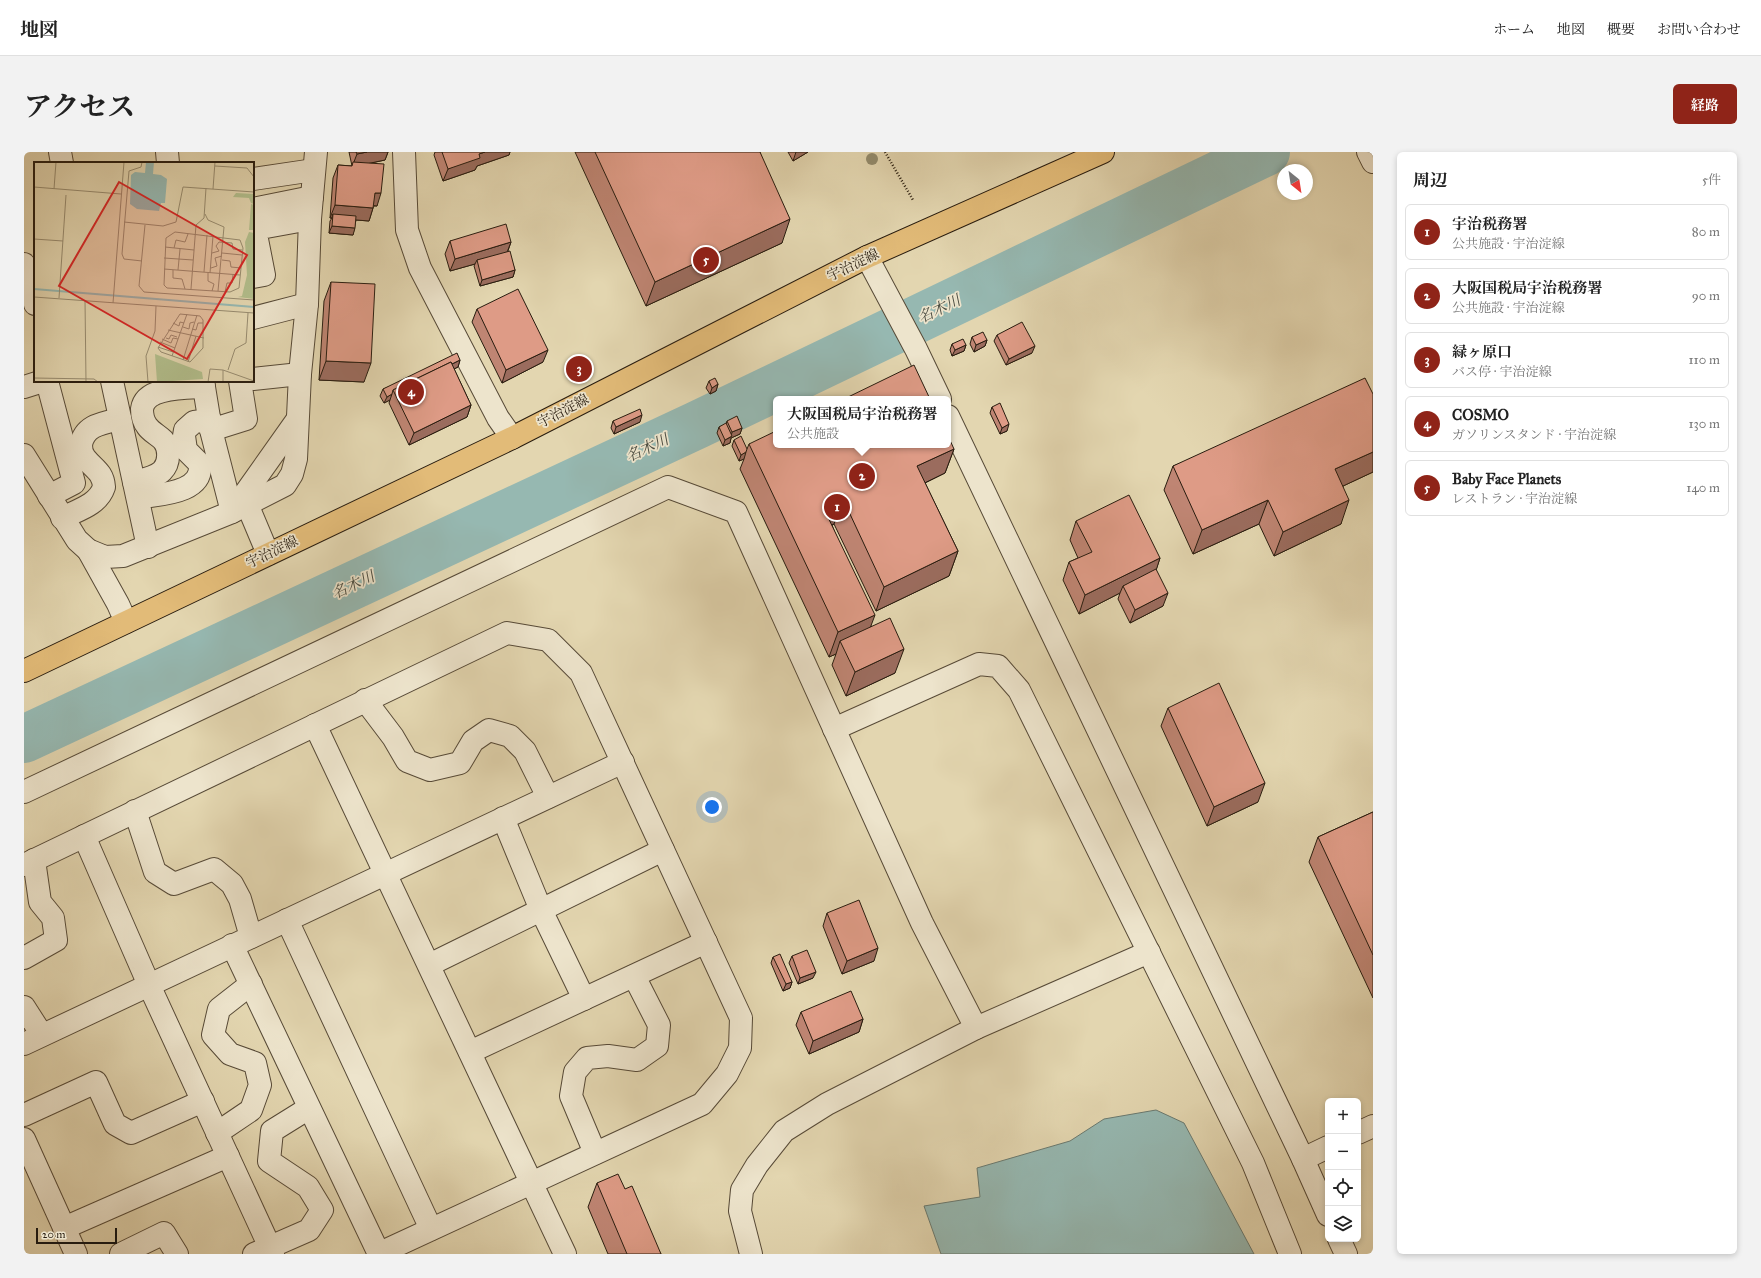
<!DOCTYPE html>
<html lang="ja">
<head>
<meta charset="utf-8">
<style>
	body { margin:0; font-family:"IM FELL Great Primer","Noto Serif JP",serif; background:#f2f2f2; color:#222 }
	.controls { position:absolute; right:12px; bottom:12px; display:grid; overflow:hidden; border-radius:6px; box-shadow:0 2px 6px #0003 }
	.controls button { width:36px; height:36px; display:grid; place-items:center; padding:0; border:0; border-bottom:1px solid #e0e0e0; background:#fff; color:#222; font:20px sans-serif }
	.compass { position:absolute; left:1253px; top:12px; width:36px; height:36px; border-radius:50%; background:#fff; box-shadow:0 2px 6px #0003; rotate:150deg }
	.scale { position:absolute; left:12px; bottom:10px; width:81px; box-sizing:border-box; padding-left:4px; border:2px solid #281c0f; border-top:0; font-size:11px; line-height:14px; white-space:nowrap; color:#281c0f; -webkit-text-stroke:3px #ede4cc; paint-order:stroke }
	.you { position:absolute; left:688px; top:655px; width:14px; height:14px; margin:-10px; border:3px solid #fff; border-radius:50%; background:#1a73e8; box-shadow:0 0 0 6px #1a73e833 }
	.badge { display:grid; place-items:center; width:26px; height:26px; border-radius:50%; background:#8f2418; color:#fff; font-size:13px; font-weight:700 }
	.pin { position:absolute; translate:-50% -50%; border:2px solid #fff; box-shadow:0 1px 4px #0006 }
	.popup { position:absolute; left:749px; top:244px; width:178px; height:52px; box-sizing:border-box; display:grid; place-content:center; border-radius:6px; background:#fff; filter:drop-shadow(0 1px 3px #0005); font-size:13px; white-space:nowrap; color:#767676 }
	.popup b { font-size:15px; color:#222 }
	.popup::after { content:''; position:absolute; left:50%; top:100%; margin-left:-8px; border:8px solid transparent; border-top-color:#fff }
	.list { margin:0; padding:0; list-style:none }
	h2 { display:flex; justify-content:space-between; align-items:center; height:52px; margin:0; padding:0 16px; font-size:17px }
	h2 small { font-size:13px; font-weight:400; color:#767676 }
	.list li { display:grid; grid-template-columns:26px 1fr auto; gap:12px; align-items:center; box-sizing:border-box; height:56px; margin:0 8px 8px; padding:0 8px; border:1px solid #e0e0e0; border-radius:6px }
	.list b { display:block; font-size:15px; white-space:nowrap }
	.list p { margin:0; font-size:13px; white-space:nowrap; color:#767676 }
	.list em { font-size:13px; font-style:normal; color:#767676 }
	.icon { flex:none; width:22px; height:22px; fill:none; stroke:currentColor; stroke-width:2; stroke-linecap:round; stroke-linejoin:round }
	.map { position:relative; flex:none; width:1349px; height:1102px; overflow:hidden; border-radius:6px }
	header { display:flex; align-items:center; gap:24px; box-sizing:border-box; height:56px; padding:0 20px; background:#fff; border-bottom:1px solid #e0e0e0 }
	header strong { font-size:19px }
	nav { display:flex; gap:22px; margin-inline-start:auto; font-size:14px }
	.intro { display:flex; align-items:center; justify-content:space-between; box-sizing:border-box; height:96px; padding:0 24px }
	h1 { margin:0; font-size:28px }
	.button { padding:10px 18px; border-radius:6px; background:#8f2418; color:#fff; font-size:14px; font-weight:700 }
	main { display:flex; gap:24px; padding:0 24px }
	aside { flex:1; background:#fff; border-radius:6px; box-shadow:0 2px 6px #0003 }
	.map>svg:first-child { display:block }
</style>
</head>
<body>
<header>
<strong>地図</strong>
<nav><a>ホーム</a><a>地図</a><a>概要</a><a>お問い合わせ</a></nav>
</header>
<div class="intro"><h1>アクセス</h1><a class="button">経路</a></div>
<main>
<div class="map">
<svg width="1349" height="1102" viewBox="0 0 1349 1102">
	<rect width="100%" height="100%" fill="#e3d6b0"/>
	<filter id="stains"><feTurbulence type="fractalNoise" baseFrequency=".005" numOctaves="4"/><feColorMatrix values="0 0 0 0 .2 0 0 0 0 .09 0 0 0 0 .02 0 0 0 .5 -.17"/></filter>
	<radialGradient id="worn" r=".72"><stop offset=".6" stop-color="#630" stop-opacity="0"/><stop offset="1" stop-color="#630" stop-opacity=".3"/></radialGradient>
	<polygon fill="#96b8b1" stroke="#6a7a70" points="1132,958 1160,971 1230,1102 917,1102 900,1054 956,1045 953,1016 1046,989 1080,967"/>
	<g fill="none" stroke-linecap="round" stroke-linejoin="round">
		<polyline stroke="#96b8b1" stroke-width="48" points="0,587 673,273 1242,0"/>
		<g stroke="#574a37" stroke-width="24">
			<g id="minor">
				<polyline points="36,0 38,11"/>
				<polyline points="143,0 144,11"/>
				<polyline points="380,0 383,78 396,116 474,266 488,286"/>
				<polyline points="1344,0 1349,10"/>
				<polyline points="229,27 290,18"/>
				<polyline points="229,57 288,45"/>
				<polyline points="843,105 892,197 916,247"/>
				<polyline points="0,112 11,152"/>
				<polyline points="229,125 240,123 231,77 286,67"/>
				<polyline points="229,166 283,152"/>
				<polyline points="229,227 276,222"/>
				<polyline points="23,229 50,331 25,344"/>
				<polyline points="88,229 124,395"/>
				<polyline points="179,229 187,278 208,360"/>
				<polyline points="0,235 19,229"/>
				<polyline points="924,264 1279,1007 1304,1063"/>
				<polyline points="187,278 222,267 216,229"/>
				<polyline points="0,303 53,388 64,398 81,405 99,404 208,360 261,333 268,322 272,307 276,222 283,152 286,67 292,0"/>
				<path d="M110,330C118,328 132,325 138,319C146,311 146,296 139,288C134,283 127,280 123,274C119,269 118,263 118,257C121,234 163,236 180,235"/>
				<path d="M114,346C135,342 179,342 176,312L162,298L160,284L161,278L170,270L186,268"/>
				<polyline points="223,352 244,402"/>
				<polyline points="210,357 273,268"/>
				<path d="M38,366C54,358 74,353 80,335C79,320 70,317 62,307C58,303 57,298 57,293C60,273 79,271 96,267"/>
				<polyline points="64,398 94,452 102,470"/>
				<polyline points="341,548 369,585 383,609 406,618 436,611 449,589 465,578 486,584 501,599 524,645"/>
				<polyline points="291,573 541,1102"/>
				<polyline points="810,577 955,512 974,514 995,538 1229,1011 1266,1102"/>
				<polyline points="0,640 644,335 712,360 898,771 952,876"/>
				<polyline points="111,659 131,720 150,732 190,717 208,732 216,747 227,785"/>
				<polyline points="479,666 517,758 560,847"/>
				<polyline points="60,684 125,833 249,1102"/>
				<polyline points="0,713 483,481 524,488 557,521 717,866 716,896 703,922 678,952 354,1102"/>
				<polyline points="263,768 407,1077"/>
				<polyline points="208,793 355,1102"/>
				<polyline points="0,806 32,788 29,766 16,750 10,708"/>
				<polyline points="405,813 639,698"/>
				<polyline points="0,855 18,883"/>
				<polyline points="0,892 599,610"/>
				<polyline points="446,900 682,790"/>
				<polyline points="0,963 72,930 91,972 107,981 179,949"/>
				<polyline points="193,981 227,958 236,933 231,911 206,902 189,883 195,857 227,832"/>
				<polyline points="1334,981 1349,974"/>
				<polyline points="0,987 52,1102"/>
				<polyline points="571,1001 547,944 551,920 563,906 584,904 613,908 633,894 635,873 610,824"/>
				<polyline points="1279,1007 1304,995"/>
				<polyline points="40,1076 204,1004"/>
				<polyline points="1315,1087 1322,1102"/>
				<polyline points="97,1102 140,1081 153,1102"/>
				<polyline points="230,1102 285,1078 298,1058 284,1035 245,1009 248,979 285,956"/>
				<polyline points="727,1102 716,1059 718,1038 733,1013 760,979 803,952 952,876 1125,800"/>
			</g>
		</g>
		<g stroke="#281c0f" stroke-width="24">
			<polyline id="major" points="0,519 488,286 843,105 1079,0"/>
		</g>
		<polyline stroke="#281c0f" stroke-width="2.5" stroke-dasharray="1 2" stroke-linecap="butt" points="861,0 889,48"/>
		<use href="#minor" stroke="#ede4cc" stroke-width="22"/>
		<use href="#major" stroke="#e2bb78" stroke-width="22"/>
	</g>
	<circle fill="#938b6c" cx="848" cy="7" r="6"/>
	<g fill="#bf8573" stroke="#281c0f">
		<polygon points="325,0 364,0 361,8 347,11 353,54 350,54 349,56 345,69 332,68 329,83 305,81 306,69 308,66 306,66 309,26 314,13 328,14"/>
		<polygon points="411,0 486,0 485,3 453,14 451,18 419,29 410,3"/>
		<polygon points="551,0 736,0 758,91 622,154"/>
		<polygon points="764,0 784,0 769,9"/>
		<polygon points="426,89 487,90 484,99 491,118 489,125 456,134 450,114 451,112 426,119 421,102"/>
		<polygon points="307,130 340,230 295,228 300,149"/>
		<polygon points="453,157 519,210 478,231 448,170"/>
		<polygon points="973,183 1008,201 982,213 970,189"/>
		<polygon points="948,185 963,188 961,194 950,200 946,192"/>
		<polygon points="928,192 942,193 940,199 928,204 926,198"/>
		<polygon points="436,208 434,215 430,217 447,253 443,265 385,293 365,251 366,248 360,251 356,244 359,237"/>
		<polygon points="685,229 694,232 692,239 686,242 682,236"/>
		<polygon points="1349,242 1349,320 1319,334 1317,372 1250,404 1235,372 1169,402 1140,338 1149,314"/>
		<polygon points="968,255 983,279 976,282 966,261"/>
		<polygon points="589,269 616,270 590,282 587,276"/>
		<polygon points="703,269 718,276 716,282 707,286 706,291 699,294 693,281 695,275 702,272"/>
		<polygon points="710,288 723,297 725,292 930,297 921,321 901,331 934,399 925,424 852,459 810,372 808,373 847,474 871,521 822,544 808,513 812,502 805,505 716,317 720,307 715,309 708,294"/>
		<polygon points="1052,369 1136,406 1132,418 1139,454 1106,471 1094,447 1096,441 1055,462 1039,428 1045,410 1054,406 1046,388"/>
		<polygon points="1144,556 1234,650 1183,674 1137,574"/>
		<polygon points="1349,660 1349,846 1285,710 1294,685"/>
		<polygon points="803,761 850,809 818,822 799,774"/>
		<polygon points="768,804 789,826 774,832 765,811"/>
		<polygon points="749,805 768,830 766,836 759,839 747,811"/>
		<polygon points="777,860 839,867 835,880 785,902 772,873"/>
		<polygon points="573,1031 601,1037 637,1102 584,1102 564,1055"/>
	</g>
	<g fill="#9b6c5e" stroke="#281c0f">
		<polygon points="343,0 364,0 361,8 328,15 333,2"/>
		<polygon points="461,0 486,0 485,3 453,14 451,18 419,29 424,17 455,2"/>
		<polygon points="772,0 784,0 769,9"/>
		<polygon points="351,41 357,41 353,54 346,53"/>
		<polygon points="311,53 349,56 345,69 308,66 309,62 308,66 306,66"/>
		<polygon points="766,67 758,91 622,154 631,130"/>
		<polygon points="308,74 331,76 329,83 305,81"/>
		<polygon points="487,90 482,103 453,108 451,112 426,119 431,107"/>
		<polygon points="491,118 489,125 456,134 458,128"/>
		<polygon points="963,188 961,194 950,200 952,193"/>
		<polygon points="942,193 940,199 928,204 931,198"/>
		<polygon points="1011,194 1008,201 982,213 985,207"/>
		<polygon points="524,198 519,210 478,231 482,218"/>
		<polygon points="436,208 434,215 373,245 371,241"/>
		<polygon points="302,209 347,211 340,230 295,228"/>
		<polygon points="694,232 692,239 686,242 688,236"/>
		<polygon points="368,242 366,248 360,251 363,245"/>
		<polygon points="447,253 443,265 385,293 390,281"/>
		<polygon points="618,263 616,270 590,282 592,275"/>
		<polygon points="985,272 983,279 976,282 978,276"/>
		<polygon points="718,276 716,282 707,286 706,291 699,294 701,288 707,285 708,280"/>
		<polygon points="930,297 921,321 884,339 893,314"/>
		<polygon points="722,300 720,307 715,309 717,303"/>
		<polygon points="1349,300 1349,320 1302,342 1311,317"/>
		<polygon points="819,347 810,372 791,381 800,357"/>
		<polygon points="1244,348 1235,372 1169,402 1178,378"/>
		<polygon points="1325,348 1317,372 1250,404 1259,380"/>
		<polygon points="934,399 925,424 852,459 860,435"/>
		<polygon points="1136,406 1130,425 1099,434 1096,441 1055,462 1061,443"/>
		<polygon points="1144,441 1139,454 1106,471 1111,458"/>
		<polygon points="851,463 842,487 816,489 812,502 805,505 814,480"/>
		<polygon points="880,497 871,521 822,544 831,520"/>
		<polygon points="1241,631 1234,650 1183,674 1190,655"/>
		<polygon points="854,796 850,809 818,822 823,809"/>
		<polygon points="792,820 789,826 774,832 776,826"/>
		<polygon points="768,830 766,836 759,839 762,832"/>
		<polygon points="839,867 835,880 785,902 789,889"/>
	</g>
	<g fill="#de9b86" stroke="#281c0f">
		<polygon points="332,0 343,0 333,2"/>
		<polygon points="418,0 461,0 455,2 456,6 424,17"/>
		<polygon points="571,0 736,0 766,67 631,130"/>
		<polygon points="329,10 360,12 357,41 351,41 349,56 311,53 314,13 328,14"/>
		<polygon points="309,62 332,64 331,76 308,74"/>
		<polygon points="482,72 487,90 431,107 426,89"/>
		<polygon points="486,99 491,118 458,128 453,108"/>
		<polygon points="307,130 351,132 347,211 302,209"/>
		<polygon points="494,137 524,198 482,218 453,157"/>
		<polygon points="998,170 1011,194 985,207 973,183"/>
		<polygon points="959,180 963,188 952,193 948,185"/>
		<polygon points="939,187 942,193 931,198 928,192"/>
		<polygon points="433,201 436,208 428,212 427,210 369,238 368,242 363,245 359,237"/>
		<polygon points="427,210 447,253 390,281 369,238"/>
		<polygon points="890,213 906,247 820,247"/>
		<polygon points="691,226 694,232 688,236 685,229"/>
		<polygon points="1341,226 1349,242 1349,300 1311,317 1325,348 1259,380 1244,348 1178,378 1149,314"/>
		<polygon points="976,251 985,272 978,276 968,255"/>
		<polygon points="616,257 618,263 592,275 589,269"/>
		<polygon points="713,264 718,276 708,280 703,269"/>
		<polygon points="702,271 708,284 701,288 695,275"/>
		<polygon points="752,279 752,293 924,293 924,284 930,297 893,314 934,399 860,435 819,347 800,357 851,463 814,480 725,292"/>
		<polygon points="717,284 723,297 722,300 717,303 710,288"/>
		<polygon points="1105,343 1136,406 1061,443 1045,410 1068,400 1052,369"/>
		<polygon points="1132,417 1144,441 1111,458 1099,434"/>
		<polygon points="866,466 880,497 831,520 816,489"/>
		<polygon points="1195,531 1241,631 1190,655 1144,556"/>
		<polygon points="1349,660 1349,803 1294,685"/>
		<polygon points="835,748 854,796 823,809 803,761"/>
		<polygon points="783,798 792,820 776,826 768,804"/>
		<polygon points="756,802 768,830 762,832 749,805"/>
		<polygon points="827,839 839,867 789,889 777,860"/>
		<polygon points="594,1022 601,1037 608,1034 637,1102 603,1102 573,1031"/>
	</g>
	<g text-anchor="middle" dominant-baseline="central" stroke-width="3.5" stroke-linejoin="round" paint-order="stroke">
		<g font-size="14" fill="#281c0f" stroke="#ede4cc">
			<text transform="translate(829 113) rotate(-26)">宇治淀線</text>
			<text transform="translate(539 259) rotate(-28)">宇治淀線</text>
			<text transform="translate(248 400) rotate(-26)">宇治淀線</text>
		</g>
		<g font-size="15" font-style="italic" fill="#494b40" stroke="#ede4cc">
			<text transform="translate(915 157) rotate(-26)">名木川</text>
			<text transform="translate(623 296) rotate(-25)">名木川</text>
			<text transform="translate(329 433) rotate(-25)">名木川</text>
		</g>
	</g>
	<g transform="translate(10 10)">
		<rect width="220" height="220" fill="#e3d6b0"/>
		<path d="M202,31L220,32V42L217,41L215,36L199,35ZM217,42L220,43V68H215ZM215,70L220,71V137L204,135L208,134L213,113L211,80ZM121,192L168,210L169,217L123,220Z" fill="#b2be8c"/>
		<path d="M112,0H120L119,12L127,13L133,17L131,41H127L125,49L103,47L96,42L97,13L101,10L111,11Z" fill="#96b8b1"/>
		<path fill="none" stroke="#96b8b1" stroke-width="2" d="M0,127L220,145"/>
		<path fill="none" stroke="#988c70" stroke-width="1" d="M181,4L213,6L220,15M0,25L87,32M20,27L22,0M179,27L181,0M171,52L174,58L190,65L184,129M90,60L129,64L142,60L149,25L220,30M111,63L105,124L110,130L220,138M141,70L206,78L209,86L205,126L196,130L133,126L130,123L132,76ZM0,77L29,79M131,85L160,88M140,86L142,78L151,80L154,72M178,91L185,89L182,84L185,80L198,81L199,87L208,88M188,91L208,93M130,96L159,98M188,98L196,99L197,105L207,106M108,99L90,97L88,92L95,9L107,5L108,0M177,106L183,104L181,96L188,94M130,107L206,113M139,108V116L148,117L151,127M144,108L146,87M170,110L173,73M174,111V119L180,122L178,129M176,111L179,74M157,127L162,63L170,56L172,26M191,130L193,121H198L199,113M0,135L220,151M25,136L32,33M51,138L52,220M79,141L90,0M146,152L166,154L169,158V186L156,200L127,190L124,186ZM139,161L145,164L146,160L150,161M149,165L155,167L156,161L160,160M158,167L162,168L164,161H169M134,168L170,176M132,176L135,177L137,173L143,175M128,177L137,181L139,176L144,177M126,180L141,186M124,185L139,190M138,194L153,152M149,198L163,153M154,200L162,174M194,208L201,187L212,181L214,151M0,216L60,217L64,220M114,220L112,194L121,169L122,144M174,220L176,207L189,208M189,220V208L220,219"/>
		<path fill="#d62828" fill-opacity="0.15" stroke="#d62828" stroke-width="2" d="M85,20L213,93L153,197L25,124Z"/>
		<rect width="220" height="220" fill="none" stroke="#281c0f" stroke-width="2"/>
	</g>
	<rect width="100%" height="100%" filter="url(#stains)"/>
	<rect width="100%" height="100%" fill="url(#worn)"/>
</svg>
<div class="controls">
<button>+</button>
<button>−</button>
<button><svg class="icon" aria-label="locate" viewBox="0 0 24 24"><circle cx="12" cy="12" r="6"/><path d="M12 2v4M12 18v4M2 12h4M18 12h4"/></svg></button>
<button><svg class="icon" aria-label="layers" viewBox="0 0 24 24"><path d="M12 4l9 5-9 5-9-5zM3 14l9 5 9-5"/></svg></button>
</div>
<svg class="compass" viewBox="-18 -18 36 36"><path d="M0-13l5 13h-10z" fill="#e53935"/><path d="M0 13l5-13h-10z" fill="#767676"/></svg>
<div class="scale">20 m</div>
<div class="you"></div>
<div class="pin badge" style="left:813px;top:355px">1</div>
<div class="pin badge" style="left:838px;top:324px">2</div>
<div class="popup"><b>大阪国税局宇治税務署</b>公共施設</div>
<div class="pin badge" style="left:555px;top:217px">3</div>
<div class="pin badge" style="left:387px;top:240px">4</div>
<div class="pin badge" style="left:682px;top:108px">5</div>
</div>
<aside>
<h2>周辺<small>5件</small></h2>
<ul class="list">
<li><span class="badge">1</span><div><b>宇治税務署</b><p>公共施設 · 宇治淀線</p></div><em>80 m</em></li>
<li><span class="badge">2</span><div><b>大阪国税局宇治税務署</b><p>公共施設 · 宇治淀線</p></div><em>90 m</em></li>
<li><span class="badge">3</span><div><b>緑ヶ原口</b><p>バス停 · 宇治淀線</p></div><em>110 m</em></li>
<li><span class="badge">4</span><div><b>COSMO</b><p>ガソリンスタンド · 宇治淀線</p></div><em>130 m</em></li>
<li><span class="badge">5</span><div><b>Baby Face Planets</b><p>レストラン · 宇治淀線</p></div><em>140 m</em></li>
</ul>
</aside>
</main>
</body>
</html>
